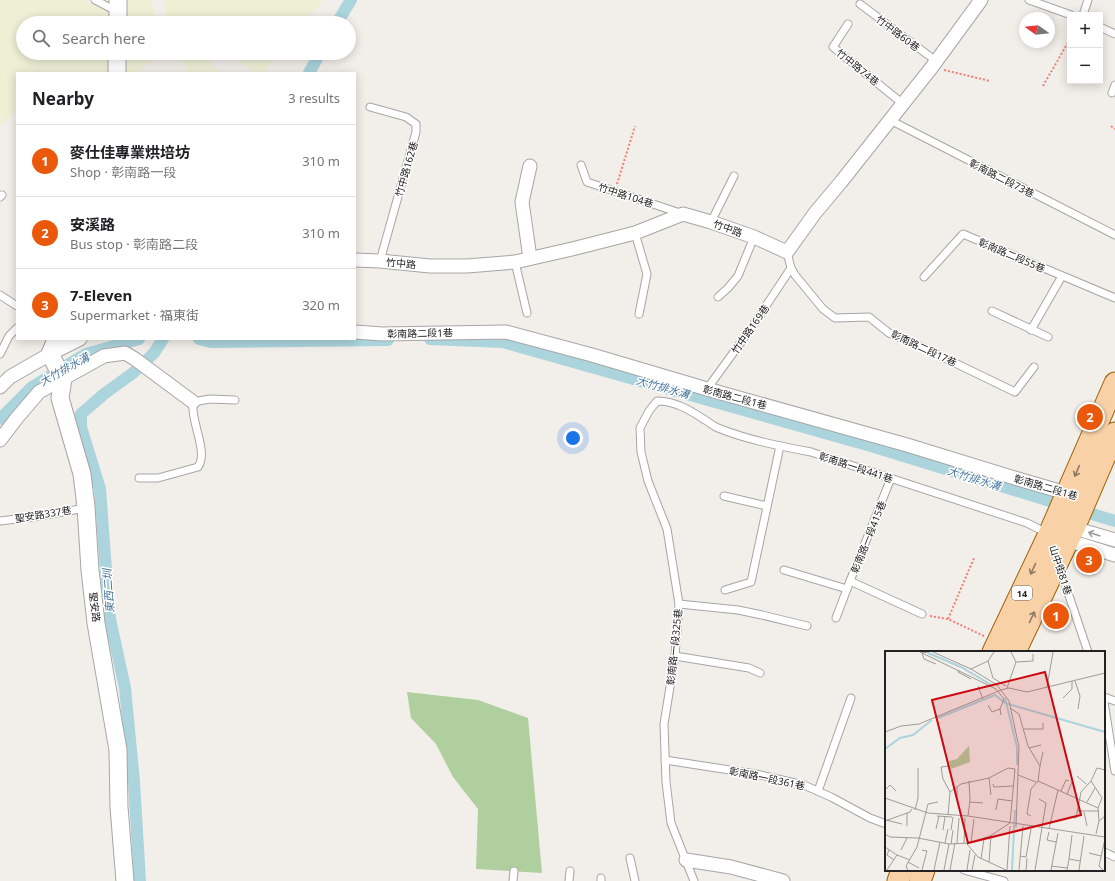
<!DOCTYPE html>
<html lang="en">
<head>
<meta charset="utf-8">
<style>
	body { margin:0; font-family:"Noto Sans","Noto Sans TC",sans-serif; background:#f6f6f6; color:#202124 }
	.controls { position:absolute; right:12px; top:12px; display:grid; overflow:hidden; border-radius:0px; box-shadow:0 2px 10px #0003 }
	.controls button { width:36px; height:36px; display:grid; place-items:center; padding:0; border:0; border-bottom:1px solid #e0e0e0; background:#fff; color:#202124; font:20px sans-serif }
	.compass { position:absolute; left:1019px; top:12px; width:36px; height:36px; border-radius:50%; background:#fff; box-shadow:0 2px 10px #0003; rotate:284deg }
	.you { position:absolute; left:573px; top:438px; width:14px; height:14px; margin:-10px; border:3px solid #fff; border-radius:50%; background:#1a73e8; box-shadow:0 0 0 6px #1a73e833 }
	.badge { display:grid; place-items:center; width:26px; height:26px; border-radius:50%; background:#ea580c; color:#fff; font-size:13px; font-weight:700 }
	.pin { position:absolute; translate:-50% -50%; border:2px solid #fff; box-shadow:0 1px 4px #0006 }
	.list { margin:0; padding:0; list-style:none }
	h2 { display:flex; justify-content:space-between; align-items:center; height:52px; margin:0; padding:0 16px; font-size:17px }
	h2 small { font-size:13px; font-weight:400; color:#757577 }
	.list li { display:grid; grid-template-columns:26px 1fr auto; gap:12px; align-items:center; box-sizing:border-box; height:72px; padding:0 16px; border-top:1px solid #e0e0e0 }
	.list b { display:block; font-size:15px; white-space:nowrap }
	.list p { margin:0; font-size:13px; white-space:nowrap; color:#757577 }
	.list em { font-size:13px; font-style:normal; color:#757577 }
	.icon { flex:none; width:22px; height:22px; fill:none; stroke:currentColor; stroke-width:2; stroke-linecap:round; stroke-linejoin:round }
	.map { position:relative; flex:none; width:1115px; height:881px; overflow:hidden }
	.search { position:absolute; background:#fff; box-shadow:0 2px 10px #0003; left:16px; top:16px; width:340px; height:44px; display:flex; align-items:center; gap:10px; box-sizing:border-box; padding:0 14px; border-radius:22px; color:#757577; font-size:15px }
	.panel { position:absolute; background:#fff; box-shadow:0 2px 10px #0003; left:16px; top:72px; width:340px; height:268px; border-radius:0px }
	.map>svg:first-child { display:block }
</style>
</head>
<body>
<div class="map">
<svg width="1115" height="881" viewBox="0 0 1115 881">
	<rect width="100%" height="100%" fill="#f2eee9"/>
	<g fill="#eeefd5">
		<polygon points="0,0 83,0 110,11 110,23 23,23 23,53 109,53 109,73 17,73 17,109 0,126"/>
		<polygon points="123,0 152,0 156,23 123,23"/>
		<polygon points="165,0 324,0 302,23 167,23"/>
		<polygon points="123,53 161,53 137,73 124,73"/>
		<polygon points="178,53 217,53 209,61 220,73 188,73"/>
		<polygon points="231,53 278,53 263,73 253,73"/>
	</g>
	<polygon fill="#b0cf9f" points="407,692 478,700 528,718 542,873 476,869 478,809 453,777 436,744 411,718"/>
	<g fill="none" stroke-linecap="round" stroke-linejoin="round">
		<g stroke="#abd4dd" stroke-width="12">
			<polyline points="337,23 351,0"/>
			<polyline points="309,73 320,53"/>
			<polyline points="199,339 211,342 388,340"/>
			<polyline points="430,339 503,342 871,446 1115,521"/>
			<polyline points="0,419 32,387 74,361 86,354 139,339"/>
			<polyline points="140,881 134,782 125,688 110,619 105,557 100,489 81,427 81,414 104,394 133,373 154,353 163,339"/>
		</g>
		<g stroke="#a6a6a6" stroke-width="9">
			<g id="service">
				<polyline points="95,0 118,12"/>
				<polyline points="1029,0 1071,15"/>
				<polyline points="860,4 936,61"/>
				<polyline points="1083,15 1088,0"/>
				<polyline points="848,24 833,47 903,104"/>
				<polyline points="1100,27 1115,34"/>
				<polyline points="1112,93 1115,85"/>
				<polyline points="370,107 406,117 416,124 416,132 380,261"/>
				<polyline points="890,120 1115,235"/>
				<polyline points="581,165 587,182 683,214"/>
				<polyline points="0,197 2,195"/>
				<polyline points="711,222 734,176"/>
				<polyline points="635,233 647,274 639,314"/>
				<polyline points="787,252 791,268 795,275 823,309 835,318 869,317 889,333 922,347 1015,392 1034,367"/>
				<polyline points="515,262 527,313"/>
				<polyline points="924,277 963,234 1115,298"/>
				<polyline points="0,295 17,306"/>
				<polyline points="718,297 728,288 738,276 754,237"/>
				<polyline points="992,311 1048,337"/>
				<polyline points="1031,330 1062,276"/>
				<polyline points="0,354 9,336 17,328"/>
				<polyline points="707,389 752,327 791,268"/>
				<path d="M139,478H158L198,467C209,452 190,421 193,402L210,399L235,400"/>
				<polyline points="891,478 850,581 922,614"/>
				<polyline points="724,496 767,506"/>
				<polyline points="0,521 33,517 86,508"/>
				<polyline points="1060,569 1088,652"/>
				<polyline points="784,570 847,589 850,581"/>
				<polyline points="725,590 751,582 780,446"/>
				<polyline points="679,604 738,610 762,615 807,626"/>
				<polyline points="836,618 847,589"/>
				<polyline points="675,656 749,668 760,673"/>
				<polyline points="1104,697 1115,701"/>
				<polyline points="1104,702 1115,771"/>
				<polyline points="665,760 756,774 804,785 831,797 870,818 886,824"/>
				<polyline points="818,791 851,698"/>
				<polyline points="1104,852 1115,857"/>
				<polyline points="630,858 635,881"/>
				<polyline points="964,870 1004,881"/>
				<polyline points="513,881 514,871"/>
				<polyline points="569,881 570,871"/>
				<polyline points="601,881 601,878"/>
				<path d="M694,881L671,823L666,782L664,724L675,656L679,604L667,529L648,481L641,452L640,428L649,411L657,401C675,401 690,410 705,420C709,422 713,426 718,428C748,440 779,446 811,452L1027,523L1047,533"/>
			</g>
		</g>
		<g stroke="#a6a6a6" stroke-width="15">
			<g id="minor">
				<polyline points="530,166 522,202 530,258"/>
				<polyline points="355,260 380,261 430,266 467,266 515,262 572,249 635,233 683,214 711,222 754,237 787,252 815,213 841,182 932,67 981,0"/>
				<polyline points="355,332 382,334 506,332 592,355 707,389 907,445 1018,479 1073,495"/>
				<polyline points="0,387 10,377 50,354 80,339"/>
				<polyline points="0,440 16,419 39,392 104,356 125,353 135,359 193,402"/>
				<polyline points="1074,528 1115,540"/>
				<polyline points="1067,540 1115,555"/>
				<polyline points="686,860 731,867 783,881"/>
			</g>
		</g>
		<g stroke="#a6a6a6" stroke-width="19">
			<g id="tertiary">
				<polyline points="118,23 118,0"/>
				<polyline points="117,73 117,53"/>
				<polyline points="55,339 55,342 50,354 63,379 60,398 82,474 86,507 90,570 96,623 118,750 119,807 125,881"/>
			</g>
		</g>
		<g stroke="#9b6205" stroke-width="23">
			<g id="primary">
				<polyline points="993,652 1049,534 1115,383"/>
				<polyline points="1015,652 1074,528 1115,433"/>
				<polyline points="898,881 902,870"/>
				<polyline points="920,881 924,870"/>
			</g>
		</g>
		<g stroke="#f67d76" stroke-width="2" stroke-dasharray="2 2" stroke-linecap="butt">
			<polyline points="944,70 990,81"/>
			<polyline points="1043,86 1070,39"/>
			<polyline points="1111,126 1115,129"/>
			<polyline points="617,184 635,126"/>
			<polyline points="930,616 948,619 984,636"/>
			<polyline points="948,619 974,558"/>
		</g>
		<use href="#service" stroke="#fff" stroke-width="7"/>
		<use href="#minor" stroke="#fff" stroke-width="13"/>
		<use href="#tertiary" stroke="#fff" stroke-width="17"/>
		<use href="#primary" stroke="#f9d1a6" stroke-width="21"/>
	</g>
	<defs><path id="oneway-shaft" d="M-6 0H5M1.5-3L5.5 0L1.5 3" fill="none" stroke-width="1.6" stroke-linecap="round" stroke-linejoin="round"/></defs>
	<g stroke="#8e7a64">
		<use href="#oneway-shaft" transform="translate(1077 471) rotate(113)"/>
		<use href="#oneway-shaft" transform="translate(1033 569) rotate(115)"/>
		<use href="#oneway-shaft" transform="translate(1032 617) rotate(-65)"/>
	</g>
	<use stroke="#9c9c9c" href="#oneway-shaft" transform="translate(1094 534) rotate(-163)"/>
	<g text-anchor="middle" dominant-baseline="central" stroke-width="3" stroke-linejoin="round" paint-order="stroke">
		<rect fill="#fff" stroke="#646464" stroke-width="1" x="1012" y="586" width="20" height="14" rx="3"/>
		<g font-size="9" font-weight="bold" fill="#222">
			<text x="1022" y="593">14</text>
		</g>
		<g font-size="10" fill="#222" stroke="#fff">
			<text transform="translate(898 33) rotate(37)">竹中路60巷</text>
			<text transform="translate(858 67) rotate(39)">竹中路74巷</text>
			<text transform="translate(406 169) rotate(-74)">竹中路162巷</text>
			<text transform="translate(1002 178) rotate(27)">彰南路二段73巷</text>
			<text transform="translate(626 195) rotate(18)">竹中路104巷</text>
			<text transform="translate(728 228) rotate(20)">竹中路</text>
			<text transform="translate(1012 255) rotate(23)">彰南路二段55巷</text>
			<text transform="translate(401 263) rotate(5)">竹中路</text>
			<text transform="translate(750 329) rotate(-55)">竹中路169巷</text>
			<text transform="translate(420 333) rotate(-1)">彰南路二段1巷</text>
			<text transform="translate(924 348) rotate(25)">彰南路二段17巷</text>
			<text transform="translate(735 397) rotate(15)">彰南路二段1巷</text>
			<text transform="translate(856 467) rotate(18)">彰南路一段441巷</text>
			<text transform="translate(1046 487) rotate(16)">彰南路二段1巷</text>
			<text transform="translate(43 514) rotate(-9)">聖安路337巷</text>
			<text transform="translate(868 537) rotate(-68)">彰南路一段415巷</text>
			<text transform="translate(1061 570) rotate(72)">山中街81巷</text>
			<text transform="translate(95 607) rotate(83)">聖安路</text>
			<text transform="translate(674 647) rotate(-84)">彰南路一段325巷</text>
			<text transform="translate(767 778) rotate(12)">彰南路一段361巷</text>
		</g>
		<g font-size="11" font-style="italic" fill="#4a78a0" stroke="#fff">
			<text transform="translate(64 369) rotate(-29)">大竹排水溝</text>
			<text transform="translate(663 387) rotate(16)">大竹排水溝</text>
			<text transform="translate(974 478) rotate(17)">大竹排水溝</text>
			<text transform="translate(108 591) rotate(-94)">東西二圳</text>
		</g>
	</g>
	<g transform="translate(885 651)">
		<rect width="220" height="220" fill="#f2eee9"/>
		<path d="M84,95L85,111L66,118L64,110L72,108Z" fill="#b0cf9f"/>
		<path fill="none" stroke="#abd4dd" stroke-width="2" d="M43,2L76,16L108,35M120,47L132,96V114M53,67L110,44L120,52L220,81M0,98L15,87L28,84L47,69M127,219L130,159"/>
		<path fill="none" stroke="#9f9c99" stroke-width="1" d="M35,1L111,38L119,48L115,58M44,1L37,2L39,8L51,13M48,1L86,18L112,34L124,50L134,96L131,176M103,10L108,27L121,35M131,11L148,10V3M86,18L103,10L109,1M74,19L73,21L86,28M190,30L195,45L193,58M93,35L98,48M162,36L168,1M122,37L131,11L126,1M178,47L187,38V30M103,54L107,61L115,58L116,64M125,57L134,63L143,95L155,115L153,130L213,157L214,170M139,78H158V72M0,81L16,75L34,73L116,39L124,37L142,41L220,22M144,97L156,94M65,115L56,116L58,128L65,141M155,115L158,101M133,124L151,131M192,125L201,133M104,127L106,144M206,130L217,147L213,157M206,130L212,117L220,119M108,133L109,136L128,135M72,136V149M0,139L5,134L11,140M176,140L181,129L184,130M182,143L187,131M0,147L43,162L83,165L220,186M85,151L98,152M202,151L210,137M30,159L33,147V117M111,159L113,148L127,150M192,160H214M199,161L202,175M52,165L67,166M83,165L85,149L84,130M146,165L142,163L146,138L153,130M184,166L191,167L196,141L206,130M1,169L17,173M0,170L25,161L27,158M22,175V162M51,178L54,165M164,178L173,139M58,179L60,166M66,179L68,166M164,181L162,189L171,191M0,183L5,186L33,187L64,193L85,192L105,185L125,172L130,118L123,117L104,127L76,133L65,141L63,164M211,183L214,170L220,165M60,192L63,178M72,192L74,167M86,192L89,168M66,193L68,179M79,193L80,167M82,193L93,206L121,219M0,196L12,204L25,209M4,199L2,204L9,209M16,199L22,187M37,199L42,200L37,219M204,202L216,205M135,205L141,206L146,178M96,208L99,188M184,208L187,184M23,211L34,217M104,211L106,184M166,215L182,217M2,219L12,204M23,219L21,215L32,196L43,153L53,151M49,219L55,191M59,219L64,193M65,219L70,192M82,219L85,199M87,219L90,204M122,219L125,175M134,219L138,175M141,219L142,207M150,219L161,152L154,148M166,219L173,182M182,219L184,208L195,210M194,219L199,185M218,219L214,215L220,188"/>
		<path fill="#cd0710" fill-opacity="0.15" stroke="#cd0710" stroke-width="2" d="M160,21L196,164L83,192L47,49Z"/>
		<rect width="220" height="220" fill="none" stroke="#222" stroke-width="2"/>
	</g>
</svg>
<div class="controls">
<button>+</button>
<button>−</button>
</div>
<svg class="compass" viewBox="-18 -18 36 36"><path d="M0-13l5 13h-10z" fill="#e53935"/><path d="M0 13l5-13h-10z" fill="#757577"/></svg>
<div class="you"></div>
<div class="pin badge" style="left:1056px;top:616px">1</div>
<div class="pin badge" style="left:1090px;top:417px">2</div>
<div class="pin badge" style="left:1089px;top:560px">3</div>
<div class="search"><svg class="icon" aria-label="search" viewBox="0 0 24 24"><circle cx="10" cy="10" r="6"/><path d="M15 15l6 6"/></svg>Search here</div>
<section class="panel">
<h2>Nearby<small>3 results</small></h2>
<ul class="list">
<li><span class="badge">1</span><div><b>麥仕佳專業烘培坊</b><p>Shop · 彰南路一段</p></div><em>310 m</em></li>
<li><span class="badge">2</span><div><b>安溪路</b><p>Bus stop · 彰南路二段</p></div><em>310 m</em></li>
<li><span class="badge">3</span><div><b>7-Eleven</b><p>Supermarket · 福東街</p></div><em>320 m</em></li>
</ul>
</section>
</div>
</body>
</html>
